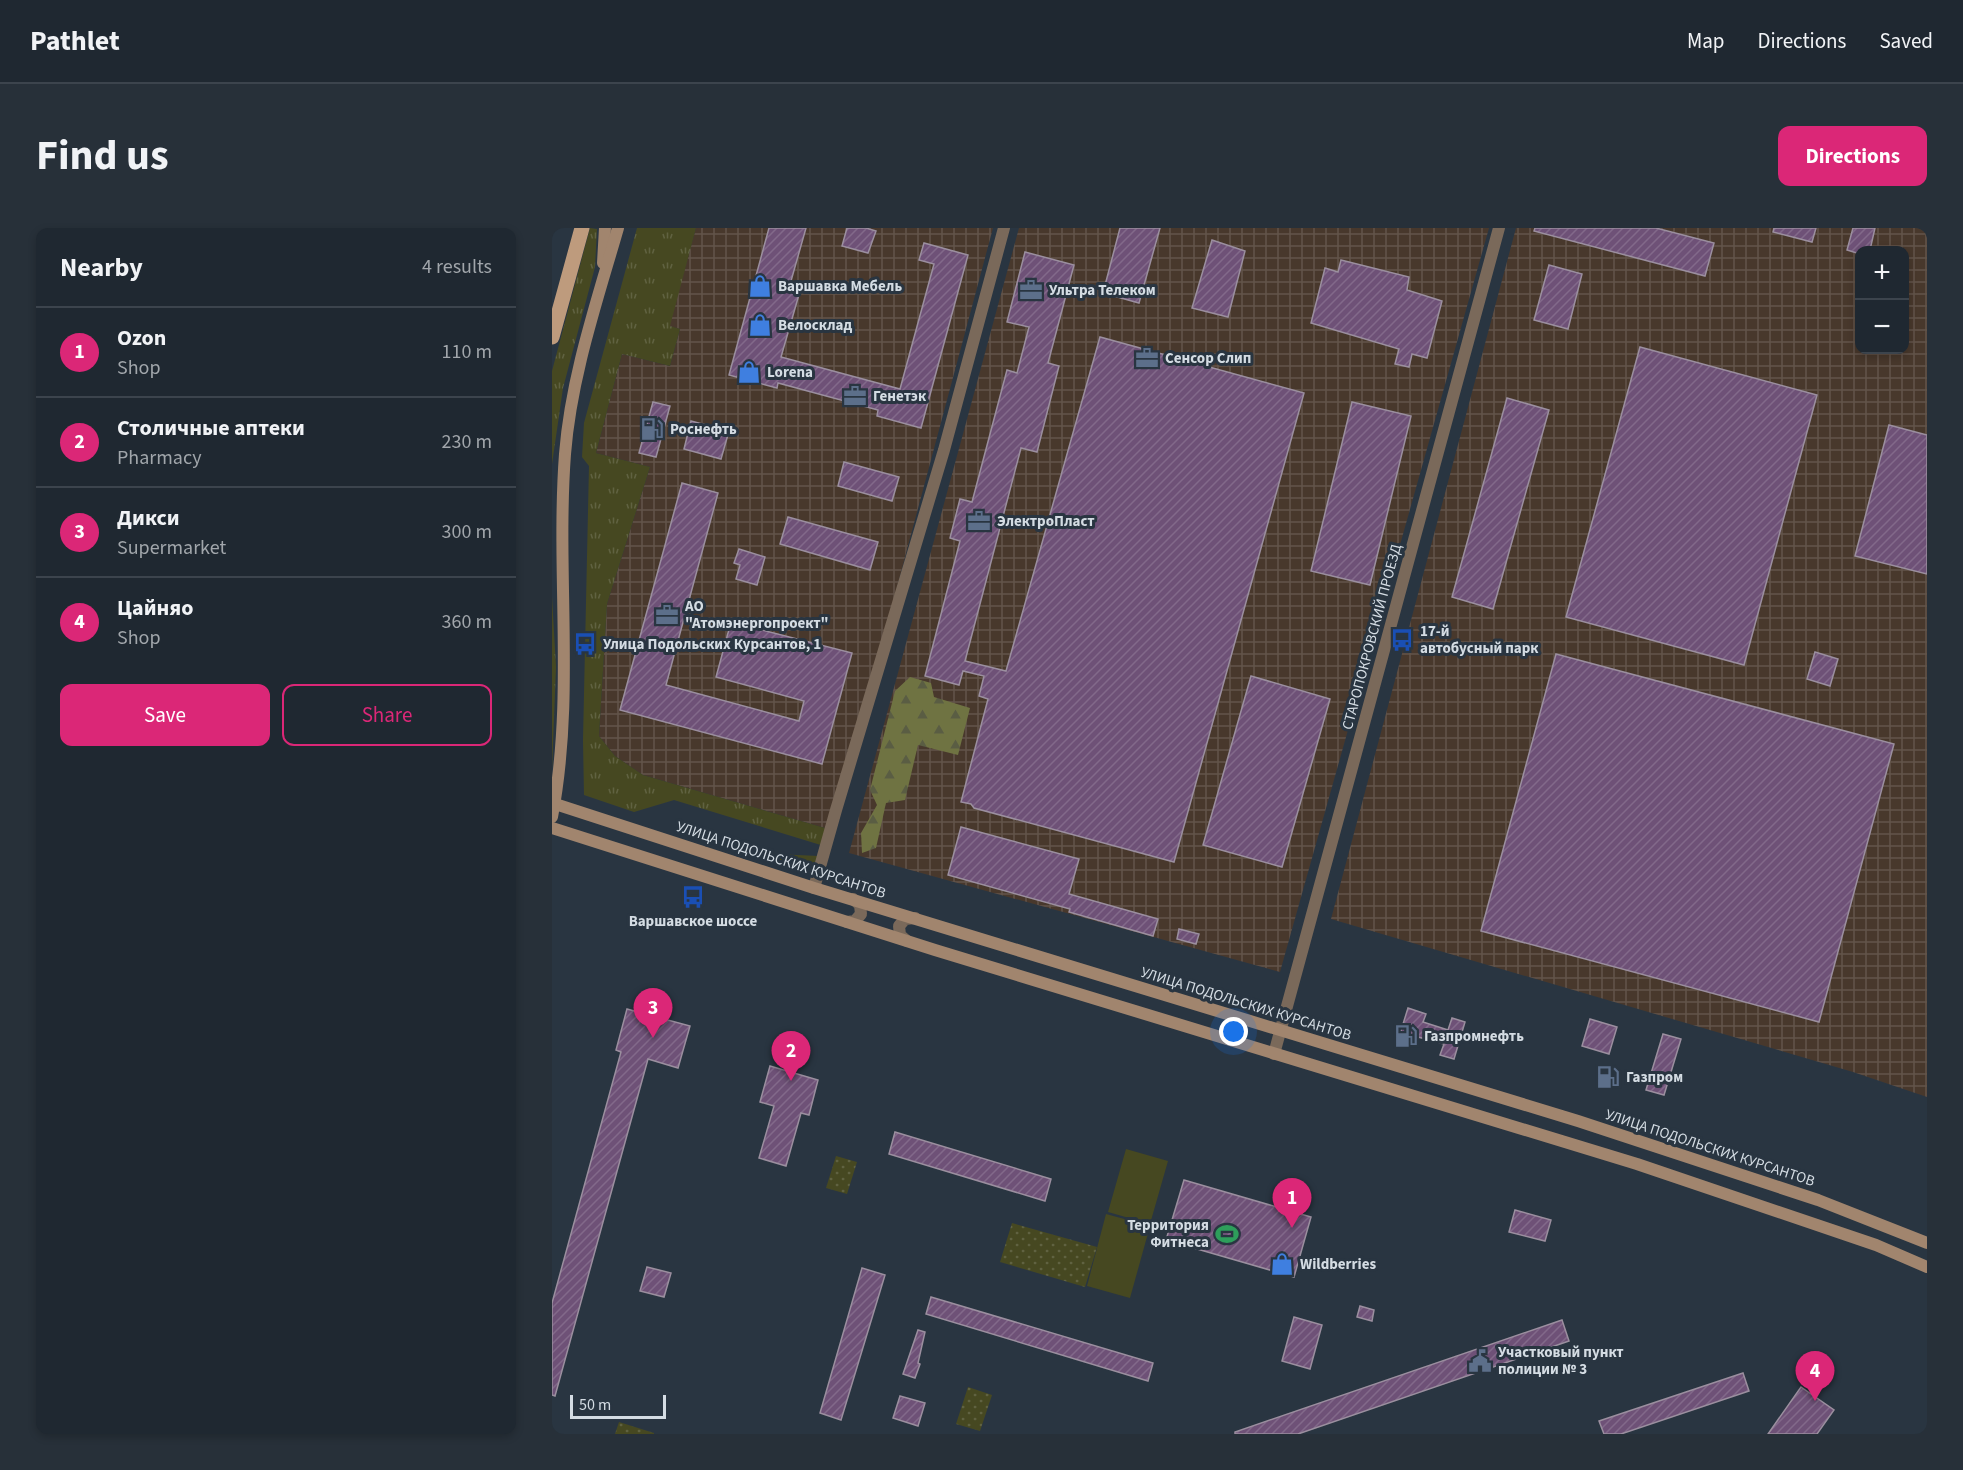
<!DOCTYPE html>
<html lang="en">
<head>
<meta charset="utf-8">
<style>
	body { margin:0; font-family:"Source Sans 3",sans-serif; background:#273039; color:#f1f3f6 }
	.controls { position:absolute; right:18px; top:18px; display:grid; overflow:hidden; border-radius:12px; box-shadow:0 3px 9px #0003 }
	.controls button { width:54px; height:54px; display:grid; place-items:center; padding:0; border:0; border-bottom:2px solid #3c444d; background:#1f2831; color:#f1f3f6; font:30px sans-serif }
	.scale { position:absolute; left:18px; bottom:15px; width:96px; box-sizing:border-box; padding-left:6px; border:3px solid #d4dce3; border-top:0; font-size:16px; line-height:21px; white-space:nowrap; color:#d4dce3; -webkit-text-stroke:4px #293541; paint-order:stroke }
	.you { position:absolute; left:682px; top:804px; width:21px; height:21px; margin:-15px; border:4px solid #fff; border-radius:50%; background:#1a73e8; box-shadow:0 0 0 9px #1a73e833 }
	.badge { display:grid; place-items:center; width:39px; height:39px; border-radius:50%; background:#db2777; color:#fff; font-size:20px; font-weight:700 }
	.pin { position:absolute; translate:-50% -50px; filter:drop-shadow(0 2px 3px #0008) }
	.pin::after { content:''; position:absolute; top:32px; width:21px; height:18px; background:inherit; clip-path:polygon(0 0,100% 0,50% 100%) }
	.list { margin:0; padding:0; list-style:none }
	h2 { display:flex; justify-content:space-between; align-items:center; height:78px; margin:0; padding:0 24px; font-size:26px }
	h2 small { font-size:20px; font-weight:400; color:#a1a6ab }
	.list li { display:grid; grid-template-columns:39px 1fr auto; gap:18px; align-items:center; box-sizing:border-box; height:90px; padding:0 24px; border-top:2px solid #3c444d }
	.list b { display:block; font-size:22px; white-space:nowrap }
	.list p { margin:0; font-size:20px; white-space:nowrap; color:#a1a6ab }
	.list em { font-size:20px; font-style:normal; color:#a1a6ab }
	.actions { display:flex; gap:12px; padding:18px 24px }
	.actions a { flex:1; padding:14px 0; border:2px solid #db2777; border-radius:12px; text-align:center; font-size:21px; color:#db2777 }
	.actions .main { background:#db2777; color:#fff }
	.map { position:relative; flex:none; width:1375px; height:1206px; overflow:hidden; border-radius:12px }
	header { display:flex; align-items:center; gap:36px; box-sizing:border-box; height:84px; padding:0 30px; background:#1f2831; border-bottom:2px solid #3c444d }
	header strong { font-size:28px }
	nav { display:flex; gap:33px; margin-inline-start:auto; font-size:21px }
	.intro { display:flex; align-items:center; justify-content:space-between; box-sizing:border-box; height:144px; padding:0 36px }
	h1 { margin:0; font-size:42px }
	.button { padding:15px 27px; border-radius:12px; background:#db2777; color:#fff; font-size:21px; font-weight:700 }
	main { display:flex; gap:36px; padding:0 36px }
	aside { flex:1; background:#1f2831; border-radius:12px; box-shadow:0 3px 9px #0003 }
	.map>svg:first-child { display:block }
</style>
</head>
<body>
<header>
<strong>Pathlet</strong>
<nav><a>Map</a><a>Directions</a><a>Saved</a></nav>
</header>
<div class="intro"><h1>Find us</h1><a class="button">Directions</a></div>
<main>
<aside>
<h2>Nearby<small>4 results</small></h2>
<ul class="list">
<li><span class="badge">1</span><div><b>Ozon</b><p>Shop</p></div><em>110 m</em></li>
<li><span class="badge">2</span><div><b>Столичные аптеки</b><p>Pharmacy</p></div><em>230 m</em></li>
<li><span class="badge">3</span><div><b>Дикси</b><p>Supermarket</p></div><em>300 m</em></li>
<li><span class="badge">4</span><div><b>Цайняо</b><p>Shop</p></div><em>360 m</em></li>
</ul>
<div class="actions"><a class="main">Save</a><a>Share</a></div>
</aside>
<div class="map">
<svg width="1375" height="1206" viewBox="0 0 1375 1206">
	<defs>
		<pattern id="industrial-grid" width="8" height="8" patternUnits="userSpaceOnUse" patternTransform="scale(1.5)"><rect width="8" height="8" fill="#48382c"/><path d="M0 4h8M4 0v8" fill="none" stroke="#62544a"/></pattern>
		<pattern id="grass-tufts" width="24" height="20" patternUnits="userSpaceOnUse" patternTransform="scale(1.5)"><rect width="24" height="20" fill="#464821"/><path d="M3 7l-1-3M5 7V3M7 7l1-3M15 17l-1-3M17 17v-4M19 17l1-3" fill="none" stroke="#606241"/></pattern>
		<pattern id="forest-firs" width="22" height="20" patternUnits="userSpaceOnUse" patternTransform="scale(1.5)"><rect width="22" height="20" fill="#6f7342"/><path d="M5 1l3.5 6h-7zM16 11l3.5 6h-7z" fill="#5a5d43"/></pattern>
		<pattern id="park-dots" width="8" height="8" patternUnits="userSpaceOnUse" patternTransform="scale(1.5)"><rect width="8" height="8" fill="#464821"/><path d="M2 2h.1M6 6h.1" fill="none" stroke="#606241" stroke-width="1.8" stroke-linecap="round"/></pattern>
		<pattern id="building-hatch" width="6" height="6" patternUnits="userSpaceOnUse" patternTransform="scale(1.5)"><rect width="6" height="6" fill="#6e5177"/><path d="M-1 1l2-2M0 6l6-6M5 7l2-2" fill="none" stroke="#82698a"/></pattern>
	</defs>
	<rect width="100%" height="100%" fill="#293541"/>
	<g fill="url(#industrial-grid)" fill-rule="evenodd">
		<polygon points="144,0 441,0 280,602 91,547 63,528 47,508 55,376 98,239 44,225 70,126 118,138 128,101 117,98"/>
		<polygon points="467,0 937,0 728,744 297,625"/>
		<path d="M964,0H1375V869L1301,844L779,691ZM1308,22H1352V122H1308Z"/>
	</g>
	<g fill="url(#grass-tufts)">
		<polygon points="38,0 45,1 43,39 11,160 0,236 0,143"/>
		<polygon points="85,0 144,0 118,98 128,101 118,138 70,126 44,225 98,239 55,376 47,508 63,528 91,547 280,602 272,618 122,572 82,584 32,567 31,512 37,238 30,229 32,195"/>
		<polygon points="0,369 4,439 0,542"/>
		<polygon points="194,617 223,626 267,628 263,634 253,641 219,630 194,619"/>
	</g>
	<polygon fill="url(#forest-firs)" points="358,449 379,455 382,469 418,480 406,527 366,517 353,572 334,575 324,620 310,625 309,605 325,577 318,562 343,463"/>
	<g fill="url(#park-dots)">
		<polygon points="284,928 305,934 295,966 274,960"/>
		<polygon points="460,995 545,1019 533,1059 448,1034"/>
		<polygon points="416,1159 440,1167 428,1203 404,1196"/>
		<polygon points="67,1194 102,1205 102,1206 63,1206"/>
	</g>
	<g fill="#464821">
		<polygon points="574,921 616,933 598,996 556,984"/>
		<polygon points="554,986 598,998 578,1070 535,1058"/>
	</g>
	<g fill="url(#building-hatch)" stroke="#9b8f9f" stroke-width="1.5">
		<polygon points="217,0 254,0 237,60 248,63 229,129 348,161 382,36 367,32 372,15 416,27 369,200 325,188 326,182 226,155 225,160 177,147"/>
		<polygon points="295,0 314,0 324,3 316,25 290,18"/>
		<polygon points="568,0 608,0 587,75 551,65"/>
		<polygon points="983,0 1104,0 1162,15 1153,48 982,3"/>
		<polygon points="1222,0 1264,0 1260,14 1221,4"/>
		<polygon points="1301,0 1323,0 1318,22 1308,22 1308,26 1295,22"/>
		<polygon points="660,12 693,23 676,89 640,80"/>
		<polygon points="473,24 522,37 496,135 507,138 485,224 469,220 413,433 454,443 548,109 752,165 622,634 422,580 419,576 409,574 436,471 427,468 432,448 411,443 407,457 373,448 408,313 398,310 408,271 420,274 455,142 465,145 477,99 455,94"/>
		<polygon points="789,32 857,49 855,62 890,73 875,130 860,126 857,139 843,136 847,121 759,95 773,40 786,44"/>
		<polygon points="997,37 1030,46 1016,101 982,92"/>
		<polygon points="1088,119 1265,167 1192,437 1014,389"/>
		<polygon points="955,170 997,182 941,381 900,369"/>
		<polygon points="101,174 118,178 104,229 87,225"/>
		<polygon points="800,174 859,188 818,357 759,343"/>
		<polygon points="139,193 177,203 169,231 132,221"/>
		<polygon points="1337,197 1375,207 1375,346 1303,328"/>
		<polygon points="292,234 347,249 340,273 286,258"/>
		<polygon points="130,255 166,265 114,457 247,493 252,473 164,449 179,394 300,425 270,536 68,482"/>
		<polygon points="236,289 326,314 318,342 228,316"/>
		<polygon points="187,321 213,329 205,357 184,351 188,337 182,335"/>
		<polygon points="1263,424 1286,431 1278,458 1255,451"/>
		<polygon points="1004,426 1342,516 1267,794 929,703"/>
		<polygon points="699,448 778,471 730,639 651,617"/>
		<polygon points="409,599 527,631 517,666 606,691 601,708 517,684 518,681 396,647"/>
		<polygon points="627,701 647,706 644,716 625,711"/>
		<polygon points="856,780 874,786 871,794 896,802 900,790 913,794 902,831 888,827 892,816 866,809 864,814 847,809"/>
		<polygon points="75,781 138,798 126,840 96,831 3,1168 0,1167 0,1075 69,824 64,822"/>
		<polygon points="1038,791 1065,799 1057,826 1030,818"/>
		<polygon points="1111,806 1129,811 1112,867 1094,862"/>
		<polygon points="218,838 266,852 257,887 249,885 234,938 207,930 222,878 208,874"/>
		<polygon points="343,904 499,951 493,973 337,926"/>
		<polygon points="632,952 759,989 742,1049 614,1012"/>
		<polygon points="963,982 999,992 993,1013 957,1004"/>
		<polygon points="95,1039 119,1045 112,1069 88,1063"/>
		<polygon points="310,1040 333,1047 289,1192 268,1185"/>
		<polygon points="379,1069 601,1135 596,1153 374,1086"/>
		<polygon points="808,1078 822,1082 820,1093 805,1089"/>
		<polygon points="742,1089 770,1097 758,1141 730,1133"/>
		<polygon points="1010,1092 1017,1113 746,1206 683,1206 683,1204"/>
		<polygon points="366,1102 373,1104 366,1135 368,1136 363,1150 351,1146"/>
		<polygon points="1191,1145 1197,1163 1069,1206 1052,1206 1047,1193"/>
		<polygon points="1249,1159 1282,1182 1265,1206 1216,1206"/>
		<polygon points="348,1168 373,1175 366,1198 341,1190"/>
	</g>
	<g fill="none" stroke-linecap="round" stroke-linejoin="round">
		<g stroke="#7a695a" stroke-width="12">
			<polyline points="262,660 284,582 392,222 452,0"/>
			<polyline points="295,694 303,693 309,686 308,677 301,671"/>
			<polyline points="355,713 348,707 347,698 353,691 363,690"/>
			<polyline points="722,826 947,0"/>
		</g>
		<g stroke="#a1856e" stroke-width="12">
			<polyline points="51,35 53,0"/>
			<polyline points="0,575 262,660 1026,893 1266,972 1375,1015"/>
			<path d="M0,589C23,468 4,347 13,226C19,149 45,73 66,0"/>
			<polyline points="0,600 383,722 1085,936 1324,1017 1375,1039"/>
		</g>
		<polyline stroke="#be9b7d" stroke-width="15" points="0,109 30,0"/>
	</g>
	<defs>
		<g id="shop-bare" transform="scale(1.8)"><path d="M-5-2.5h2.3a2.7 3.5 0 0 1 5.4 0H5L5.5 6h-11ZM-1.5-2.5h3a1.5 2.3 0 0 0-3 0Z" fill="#3f7fe0" stroke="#293541" stroke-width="2.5" paint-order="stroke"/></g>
		<g id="office-bare" transform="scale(1.8)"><path d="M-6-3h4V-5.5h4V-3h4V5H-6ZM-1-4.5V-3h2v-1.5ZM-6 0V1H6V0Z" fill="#5c6f8a" stroke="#293541" stroke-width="2.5" paint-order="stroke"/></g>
		<g id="fuel-bare" transform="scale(1.8)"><path d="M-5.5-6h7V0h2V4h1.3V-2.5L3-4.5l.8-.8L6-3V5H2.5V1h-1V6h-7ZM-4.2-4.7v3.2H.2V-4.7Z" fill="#5c6f8a" stroke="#293541" stroke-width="2.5" paint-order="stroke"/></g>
		<g id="bus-bare" transform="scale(1.8)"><path d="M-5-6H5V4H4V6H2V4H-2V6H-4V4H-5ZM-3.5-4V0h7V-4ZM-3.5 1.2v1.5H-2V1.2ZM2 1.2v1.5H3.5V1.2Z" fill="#1a4fb4" stroke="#293541" stroke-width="2.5" paint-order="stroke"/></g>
		<g id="stadium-bare" transform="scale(1.8)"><path d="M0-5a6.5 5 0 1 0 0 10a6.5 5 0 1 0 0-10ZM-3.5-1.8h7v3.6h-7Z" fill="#2e9e5b" stroke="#293541" stroke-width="2.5" paint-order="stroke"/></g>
		<g id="civic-bare" transform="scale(1.8)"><path d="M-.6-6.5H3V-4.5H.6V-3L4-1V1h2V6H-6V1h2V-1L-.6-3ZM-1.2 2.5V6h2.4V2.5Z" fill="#5c6f8a" stroke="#293541" stroke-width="2.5" paint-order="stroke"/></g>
	</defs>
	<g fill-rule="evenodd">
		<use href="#shop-bare" x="208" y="58"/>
		<use href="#office-bare" x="479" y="62"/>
		<use href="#shop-bare" x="208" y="97"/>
		<use href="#office-bare" x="595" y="130"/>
		<use href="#shop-bare" x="197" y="144"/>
		<use href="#office-bare" x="303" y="168"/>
		<use href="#fuel-bare" x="100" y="201"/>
		<use href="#office-bare" x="427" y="293"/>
		<use href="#office-bare" x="115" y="387"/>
		<use href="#bus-bare" x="850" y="412"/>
		<use href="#bus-bare" x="33" y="416"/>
		<use href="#bus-bare" x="141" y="669"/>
		<use href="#fuel-bare" x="854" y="808"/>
		<use href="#fuel-bare" x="1056" y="849"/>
		<use href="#stadium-bare" x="675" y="1006"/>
		<use href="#shop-bare" x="730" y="1036"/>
		<use href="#civic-bare" x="928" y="1133"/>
	</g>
	<g text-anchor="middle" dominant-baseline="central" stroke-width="6" stroke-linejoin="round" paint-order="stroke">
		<g font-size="15" font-weight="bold" fill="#d4dce3" stroke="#293541" text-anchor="start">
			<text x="226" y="58">Варшавка Мебель</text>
			<text x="497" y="62">Ультра Телеком</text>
			<text x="226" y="97">Велосклад</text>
			<text x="613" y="130">Сенсор Слип</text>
			<text x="215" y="144">Lorena</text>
			<text x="321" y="168">Генетэк</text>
			<text x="118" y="201">Роснефть</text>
			<text x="445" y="293">ЭлектроПласт</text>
			<text x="133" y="378">АО<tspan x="133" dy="17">"Атомэнергопроект"</tspan></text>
			<text x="868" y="403">17-й<tspan x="868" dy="17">автобусный парк</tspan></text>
			<text x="51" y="416">Улица Подольских Курсантов, 1</text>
			<text x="141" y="693" text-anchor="middle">Варшавское шоссе</text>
			<text x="872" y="808">Газпромнефть</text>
			<text x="1074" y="849">Газпром</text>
			<text x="657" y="997" text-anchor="end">Территория<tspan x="657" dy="17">Фитнеса</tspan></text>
			<text x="748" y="1036">Wildberries</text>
			<text x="946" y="1124">Участковый пункт<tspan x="946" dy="17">полиции № 3</tspan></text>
		</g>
		<g font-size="15" fill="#d4dce3" stroke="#293541">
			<text transform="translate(820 409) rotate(-75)">СТАРОПОКРОВСКИЙ ПРОЕЗД</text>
			<text transform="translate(229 632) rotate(18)">УЛИЦА ПОДОЛЬСКИХ КУРСАНТОВ</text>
			<text transform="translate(694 776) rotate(17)">УЛИЦА ПОДОЛЬСКИХ КУРСАНТОВ</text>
			<text transform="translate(1158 920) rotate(18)">УЛИЦА ПОДОЛЬСКИХ КУРСАНТОВ</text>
		</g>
	</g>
</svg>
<div class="controls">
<button>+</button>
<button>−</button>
</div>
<div class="scale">50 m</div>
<div class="you"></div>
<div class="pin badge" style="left:740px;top:1000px">1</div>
<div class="pin badge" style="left:239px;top:853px">2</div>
<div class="pin badge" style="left:101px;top:810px">3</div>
<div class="pin badge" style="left:1263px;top:1173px">4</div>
</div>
</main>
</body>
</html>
